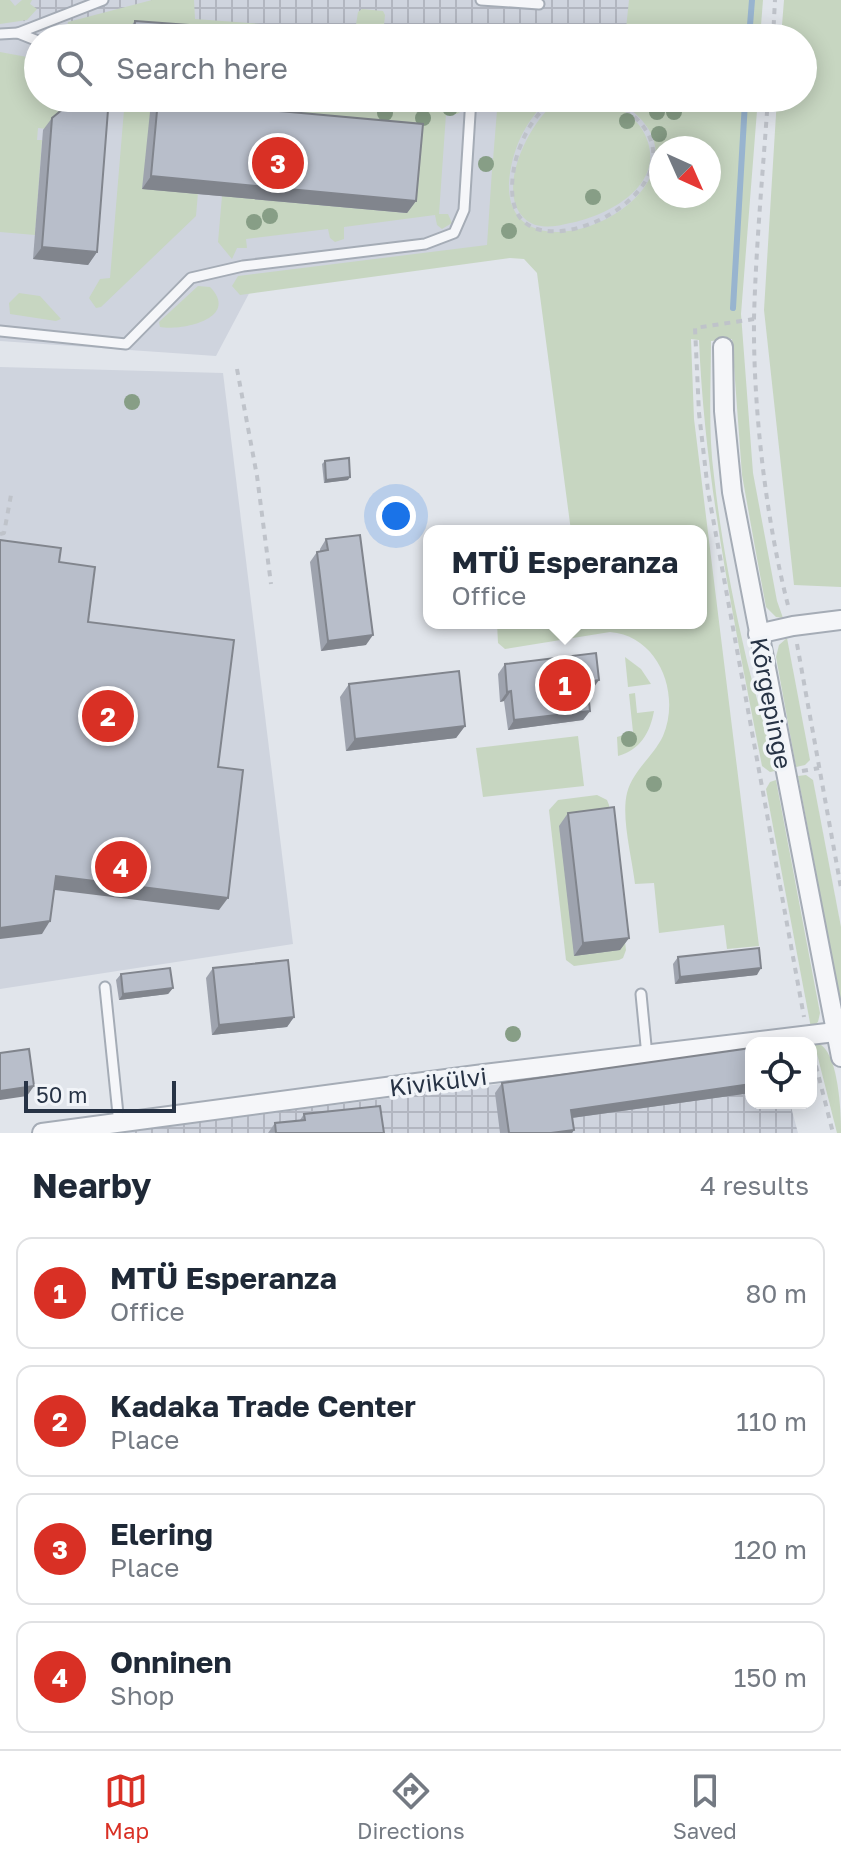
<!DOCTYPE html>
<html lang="en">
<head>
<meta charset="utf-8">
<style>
	body { margin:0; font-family:"Golos Text",sans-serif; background:#f6f6f7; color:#1f2937 }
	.controls { position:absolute; right:24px; bottom:24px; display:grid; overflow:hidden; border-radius:16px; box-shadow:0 4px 20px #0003 }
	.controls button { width:72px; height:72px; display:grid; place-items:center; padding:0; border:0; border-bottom:2px solid #e0e1e3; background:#fff; color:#1f2937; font:40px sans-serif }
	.compass { position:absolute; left:649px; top:136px; width:72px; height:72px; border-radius:50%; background:#fff; box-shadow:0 4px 20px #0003; rotate:135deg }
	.scale { position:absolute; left:24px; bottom:20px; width:152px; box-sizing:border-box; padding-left:8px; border:4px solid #273345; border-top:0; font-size:22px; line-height:28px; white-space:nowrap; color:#273345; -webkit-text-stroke:6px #f1f4f8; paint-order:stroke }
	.you { position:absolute; left:396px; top:516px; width:28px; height:28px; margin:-20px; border:6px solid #fff; border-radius:50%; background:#1a73e8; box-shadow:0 0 0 12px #1a73e833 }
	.badge { display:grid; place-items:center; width:52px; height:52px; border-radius:50%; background:#d93025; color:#fff; font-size:26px; font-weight:700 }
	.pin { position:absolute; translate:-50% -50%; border:4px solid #fff; box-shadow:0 2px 8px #0006 }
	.popup { position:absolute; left:423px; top:525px; width:284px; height:104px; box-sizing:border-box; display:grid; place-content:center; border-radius:16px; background:#fff; filter:drop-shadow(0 2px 6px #0005); font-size:26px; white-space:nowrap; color:#747a83 }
	.popup b { font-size:30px; color:#1f2937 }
	.popup::after { content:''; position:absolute; left:50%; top:100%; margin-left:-16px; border:16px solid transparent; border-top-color:#fff }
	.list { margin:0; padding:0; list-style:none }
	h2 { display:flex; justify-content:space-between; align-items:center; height:104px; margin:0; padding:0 32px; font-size:34px }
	h2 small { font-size:26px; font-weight:400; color:#747a83 }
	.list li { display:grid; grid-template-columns:52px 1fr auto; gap:24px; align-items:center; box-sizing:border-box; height:112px; margin:0 16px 16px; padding:0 16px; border:2px solid #e0e1e3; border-radius:16px }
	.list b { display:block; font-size:30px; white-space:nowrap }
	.list p { margin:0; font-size:26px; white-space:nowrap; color:#747a83 }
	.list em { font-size:26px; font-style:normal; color:#747a83 }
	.icon { flex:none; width:44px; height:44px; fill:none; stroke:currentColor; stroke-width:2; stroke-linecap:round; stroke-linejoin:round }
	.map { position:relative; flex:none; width:841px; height:1133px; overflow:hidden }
	.search { position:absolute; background:#fff; box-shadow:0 4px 20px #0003; left:24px; right:24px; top:24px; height:88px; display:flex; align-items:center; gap:20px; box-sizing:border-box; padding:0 28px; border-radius:44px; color:#747a83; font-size:30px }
	.sheet { height:616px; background:#fff }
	nav { display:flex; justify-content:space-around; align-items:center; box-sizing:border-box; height:112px; border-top:2px solid #e0e1e3; background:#fff; font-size:22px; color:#747a83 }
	nav a { display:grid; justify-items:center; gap:4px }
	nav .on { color:#d93025 }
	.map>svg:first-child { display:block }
</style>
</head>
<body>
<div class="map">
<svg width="841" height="1133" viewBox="0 0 841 1133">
	<defs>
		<pattern id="industrial-grid" width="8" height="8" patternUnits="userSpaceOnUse" patternTransform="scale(2)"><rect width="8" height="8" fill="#cfd4de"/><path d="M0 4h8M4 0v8" fill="none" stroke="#b2b6c0"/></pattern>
	</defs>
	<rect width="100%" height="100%" fill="#e1e5eb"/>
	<g fill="#cfd4de">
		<polygon points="0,20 129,26 278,38 38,38 38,98 691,98 661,148 661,196 672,230 254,284 216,356 0,341"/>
		<polygon points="0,367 223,373 293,944 0,989"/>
	</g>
	<g fill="url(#industrial-grid)">
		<polygon points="0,0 698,0 696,38 278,38 129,26 0,20"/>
		<polygon points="751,1052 751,1103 790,1103 798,1133 115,1133"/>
	</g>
	<g fill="#c7d6c1" fill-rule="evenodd">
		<polygon points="0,0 10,0 15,6 22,0 32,0 30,4 37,9 27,20 0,24"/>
		<polygon points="152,0 194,0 195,19 355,31 358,12 362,9 383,11 385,15 383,35 422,38 69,38 66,34 68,22"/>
		<polygon points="629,0 763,0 760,38 625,38"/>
		<polygon points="784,0 841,0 841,587 794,585 764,310 777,98 803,98 803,38 781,38"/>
		<polygon points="0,52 38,59 38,98 67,98 66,116 48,129 38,128 37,140 42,140 35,235 0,232"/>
		<polygon points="125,98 206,98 196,216 101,307 96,308 89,298 100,279 110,278"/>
		<polygon points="226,98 291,98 337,102 337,98 353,98 353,103 443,111 448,98 457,98 462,103 462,111 457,114 446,114 439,214 448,214 452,223 442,229 437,225 435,215 344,227 344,239 335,242 330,238 328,229 246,239 247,248 237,248 232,259 218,242 222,196 407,213 224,119"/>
		<path d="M498,98H551C526,118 511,151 509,183C505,276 667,221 655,146C652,125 630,106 611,98H758L741,314L753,473L777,601L783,618L776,617L766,607L756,553L742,475L732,339L711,341C711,385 708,432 714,476C720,530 730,586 742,639C751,683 766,726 775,771L770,772L762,766C735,625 705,485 699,340L691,339L694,419L759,946L727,949L724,925L659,933L654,883L635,884C632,857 621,818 627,793C633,770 653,757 663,736C681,694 659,636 610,632L505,649L498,643L497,623H701V531H571L537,273L524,259L510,258L240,295L232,286L238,276L487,245L492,170H483L478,165L481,161L493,160ZM661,148H709V196H661Z"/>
		<path d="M563,98C575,98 589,96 600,99C616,104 635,116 643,131C671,181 612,215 570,223C555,227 536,230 524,218C494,190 532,113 563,98Z"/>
		<path d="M198,286L210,287C241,319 180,331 160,327L159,322Z"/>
		<polygon points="19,293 40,296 61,319 56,321 10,314 9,303"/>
		<polygon points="787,638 810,760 805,765 796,767 776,657 779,645"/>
		<polygon points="625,657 641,669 651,684 628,687"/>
		<path d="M635,693L637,713L654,711C650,733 640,750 618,756L617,737L633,732L629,694Z"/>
		<polygon points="578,736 584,786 483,797 476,748"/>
		<polygon points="806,775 813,780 841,927 841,1005 798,776"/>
		<polygon points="776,780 820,1013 818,1022 811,1028 766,789 770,782"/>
		<polygon points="597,795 607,800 609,805 626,950 623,958 619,960 574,966 566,960 549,810 558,800"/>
		<path d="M814,1042C839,1045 841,1113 841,1133H837Z"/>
	</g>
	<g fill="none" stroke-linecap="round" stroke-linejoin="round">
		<g stroke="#98b4cf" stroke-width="6">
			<polyline points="749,38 752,0"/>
			<polyline points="733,308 745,102"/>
		</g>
		<g stroke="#a5acb6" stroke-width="13">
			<g id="lane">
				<polyline points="481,0 539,4"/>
				<polyline points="18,33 103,0"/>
				<polyline points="0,34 18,33 38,41"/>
				<polyline points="0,331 126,344 191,278 243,266 425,244 454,233 464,210 471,98"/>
				<polyline points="105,987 119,1124"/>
				<polyline points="641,994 647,1056"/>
			</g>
		</g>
		<g stroke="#a5acb6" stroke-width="22">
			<g id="street">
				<polyline points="723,347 724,411 732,492 841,1057"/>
				<polyline points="758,634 793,626 841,620"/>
				<polyline points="42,1133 476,1075 835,1032"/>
			</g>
		</g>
		<g stroke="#bfc3ca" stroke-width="4" stroke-dasharray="6 6" stroke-linecap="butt">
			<polyline points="773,38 775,0"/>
			<path d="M558,98C534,111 519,142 514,168C511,185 510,208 523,221C560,256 677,196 649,136C641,118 621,105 603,98"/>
			<path d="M768,98C763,171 756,244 754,318C753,408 766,522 789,609"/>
			<polyline points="754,319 695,328 699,413 708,491 804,1017"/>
			<polyline points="237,369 257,476 271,584"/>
			<polyline points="0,534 4,533 11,495"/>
			<polyline points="797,644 841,888"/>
			<polyline points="802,771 819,768"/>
			<polyline points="813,1054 833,1133"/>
		</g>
		<use href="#lane" stroke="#f5f6f9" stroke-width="9"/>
		<use href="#street" stroke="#f5f6f9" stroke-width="18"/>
	</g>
	<g fill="#879e86">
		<circle cx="450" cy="108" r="8"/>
		<circle cx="657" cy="112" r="8"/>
		<circle cx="674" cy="112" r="8"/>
		<circle cx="385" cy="113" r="8"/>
		<circle cx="423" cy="118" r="8"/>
		<circle cx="627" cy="121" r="8"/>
		<circle cx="659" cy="134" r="8"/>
		<circle cx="486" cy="164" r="8"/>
		<circle cx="593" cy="197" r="8"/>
		<circle cx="270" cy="216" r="8"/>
		<circle cx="254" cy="222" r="8"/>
		<circle cx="509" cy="231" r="8"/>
		<circle cx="132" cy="402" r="8"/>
		<circle cx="629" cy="739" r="8"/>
		<circle cx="654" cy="784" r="8"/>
		<circle cx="513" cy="1034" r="8"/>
	</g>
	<g fill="#9ea3ae">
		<polygon points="135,21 201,38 130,38 130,27"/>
		<polygon points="158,100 416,201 407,213 142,189 150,112"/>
		<polygon points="52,118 97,252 88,265 33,259 43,130"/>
		<polygon points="325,461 348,480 324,483 322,464"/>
		<polygon points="326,539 366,645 321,651 310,562 317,552 320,552 320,549"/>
		<polygon points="505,664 592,690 588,691 590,711 583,720 508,730 504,701 500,702 498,674"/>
		<polygon points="349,684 465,726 456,738 346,751 340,697"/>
		<polygon points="568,813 629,938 620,950 574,956 559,826"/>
		<polygon points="678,957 757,975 675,984 673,964"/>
		<polygon points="213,968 294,1017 287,1027 212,1035 206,978"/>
		<polygon points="121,974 173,988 168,994 119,1000 116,980"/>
		<polygon points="502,1083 751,1093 572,1118 574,1130 572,1133 500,1133 495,1093"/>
		<polygon points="304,1114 384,1133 268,1133 275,1123 300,1120"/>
	</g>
	<g fill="#81858d">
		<polygon points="151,176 416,201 407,213 142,189"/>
		<polygon points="42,247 97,252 88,265 33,259"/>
		<polygon points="350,477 348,480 324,483 326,480"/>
		<polygon points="373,635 366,645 321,651 328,641"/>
		<polygon points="599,680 592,690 580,692 587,682"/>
		<polygon points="511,691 504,701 500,702 507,692"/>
		<polygon points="590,711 583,720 508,730 514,720"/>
		<polygon points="465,726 456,738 346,751 355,739"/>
		<polygon points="56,876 228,898 219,910 47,889"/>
		<polygon points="50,921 42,934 0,939 0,928"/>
		<polygon points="629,938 620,950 574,956 583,943"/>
		<polygon points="761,968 757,975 675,984 680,977"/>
		<polygon points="173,988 168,994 119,1000 123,994"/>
		<polygon points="294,1017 287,1027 212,1035 219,1025"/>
		<polygon points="751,1084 751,1093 564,1119 571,1110"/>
		<polygon points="34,1086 27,1096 0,1100 0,1091"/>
		<polygon points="574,1130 572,1133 551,1133"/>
	</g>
	<g fill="#b8beca" stroke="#81858d" stroke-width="2">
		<polygon points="135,21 202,26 201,38 134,38"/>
		<polygon points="158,100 423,124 416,201 151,176"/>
		<polygon points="69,104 85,105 90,109 108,110 97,252 42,247 52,118"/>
		<polygon points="349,458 350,477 326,480 325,461"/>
		<polygon points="360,535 373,635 328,641 317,552 328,550 326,539"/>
		<polygon points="0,540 61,548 59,562 95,567 88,622 234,640 218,767 243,770 228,898 56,876 50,921 0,928"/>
		<polygon points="596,653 599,680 587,682 590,711 514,720 511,691 507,692 505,664"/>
		<polygon points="459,671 465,726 355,739 349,684"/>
		<polygon points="614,807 629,938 583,943 568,813"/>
		<polygon points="759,948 761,968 680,977 678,957"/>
		<polygon points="288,960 294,1017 219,1025 213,968"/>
		<polygon points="170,968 173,988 123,994 121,974"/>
		<polygon points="751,1048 751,1084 571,1110 574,1130 551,1133 509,1133 502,1083"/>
		<polygon points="29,1049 34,1086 0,1091 0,1053"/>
		<polygon points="380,1106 384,1133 276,1133 275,1123 305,1120 304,1114"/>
	</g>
	<g text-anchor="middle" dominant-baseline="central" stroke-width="7" stroke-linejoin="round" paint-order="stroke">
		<g font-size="24" fill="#273345" stroke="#f1f4f8">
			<text transform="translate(772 703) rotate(79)">Kõrgepinge</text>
			<text transform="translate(438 1081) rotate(-7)">Kivikülvi</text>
		</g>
	</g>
</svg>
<div class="controls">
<button><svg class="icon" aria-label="locate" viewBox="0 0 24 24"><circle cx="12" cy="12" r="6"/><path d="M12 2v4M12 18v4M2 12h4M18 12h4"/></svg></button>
</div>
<svg class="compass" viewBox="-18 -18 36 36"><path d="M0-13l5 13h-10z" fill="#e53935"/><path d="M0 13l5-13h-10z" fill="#747a83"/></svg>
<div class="scale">50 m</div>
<div class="you"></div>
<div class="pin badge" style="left:565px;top:685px">1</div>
<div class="popup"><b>MTÜ Esperanza</b>Office</div>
<div class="pin badge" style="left:108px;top:716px">2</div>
<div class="pin badge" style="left:278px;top:163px">3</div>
<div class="pin badge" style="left:121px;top:867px">4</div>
<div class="search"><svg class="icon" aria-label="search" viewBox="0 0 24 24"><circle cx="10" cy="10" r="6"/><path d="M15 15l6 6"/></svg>Search here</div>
</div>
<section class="sheet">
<h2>Nearby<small>4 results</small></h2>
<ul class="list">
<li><span class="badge">1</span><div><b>MTÜ Esperanza</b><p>Office</p></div><em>80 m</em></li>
<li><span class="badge">2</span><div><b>Kadaka Trade Center</b><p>Place</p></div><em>110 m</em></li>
<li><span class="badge">3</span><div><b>Elering</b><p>Place</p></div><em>120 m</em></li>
<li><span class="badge">4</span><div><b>Onninen</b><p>Shop</p></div><em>150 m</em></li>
</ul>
</section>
<nav>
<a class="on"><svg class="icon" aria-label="map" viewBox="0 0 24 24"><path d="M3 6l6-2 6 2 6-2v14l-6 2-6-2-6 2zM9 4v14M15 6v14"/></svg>Map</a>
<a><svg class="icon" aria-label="directions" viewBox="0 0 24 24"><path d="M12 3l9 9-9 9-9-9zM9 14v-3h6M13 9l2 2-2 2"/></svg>Directions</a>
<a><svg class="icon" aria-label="saved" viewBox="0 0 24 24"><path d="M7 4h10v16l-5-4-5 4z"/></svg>Saved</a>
</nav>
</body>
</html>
